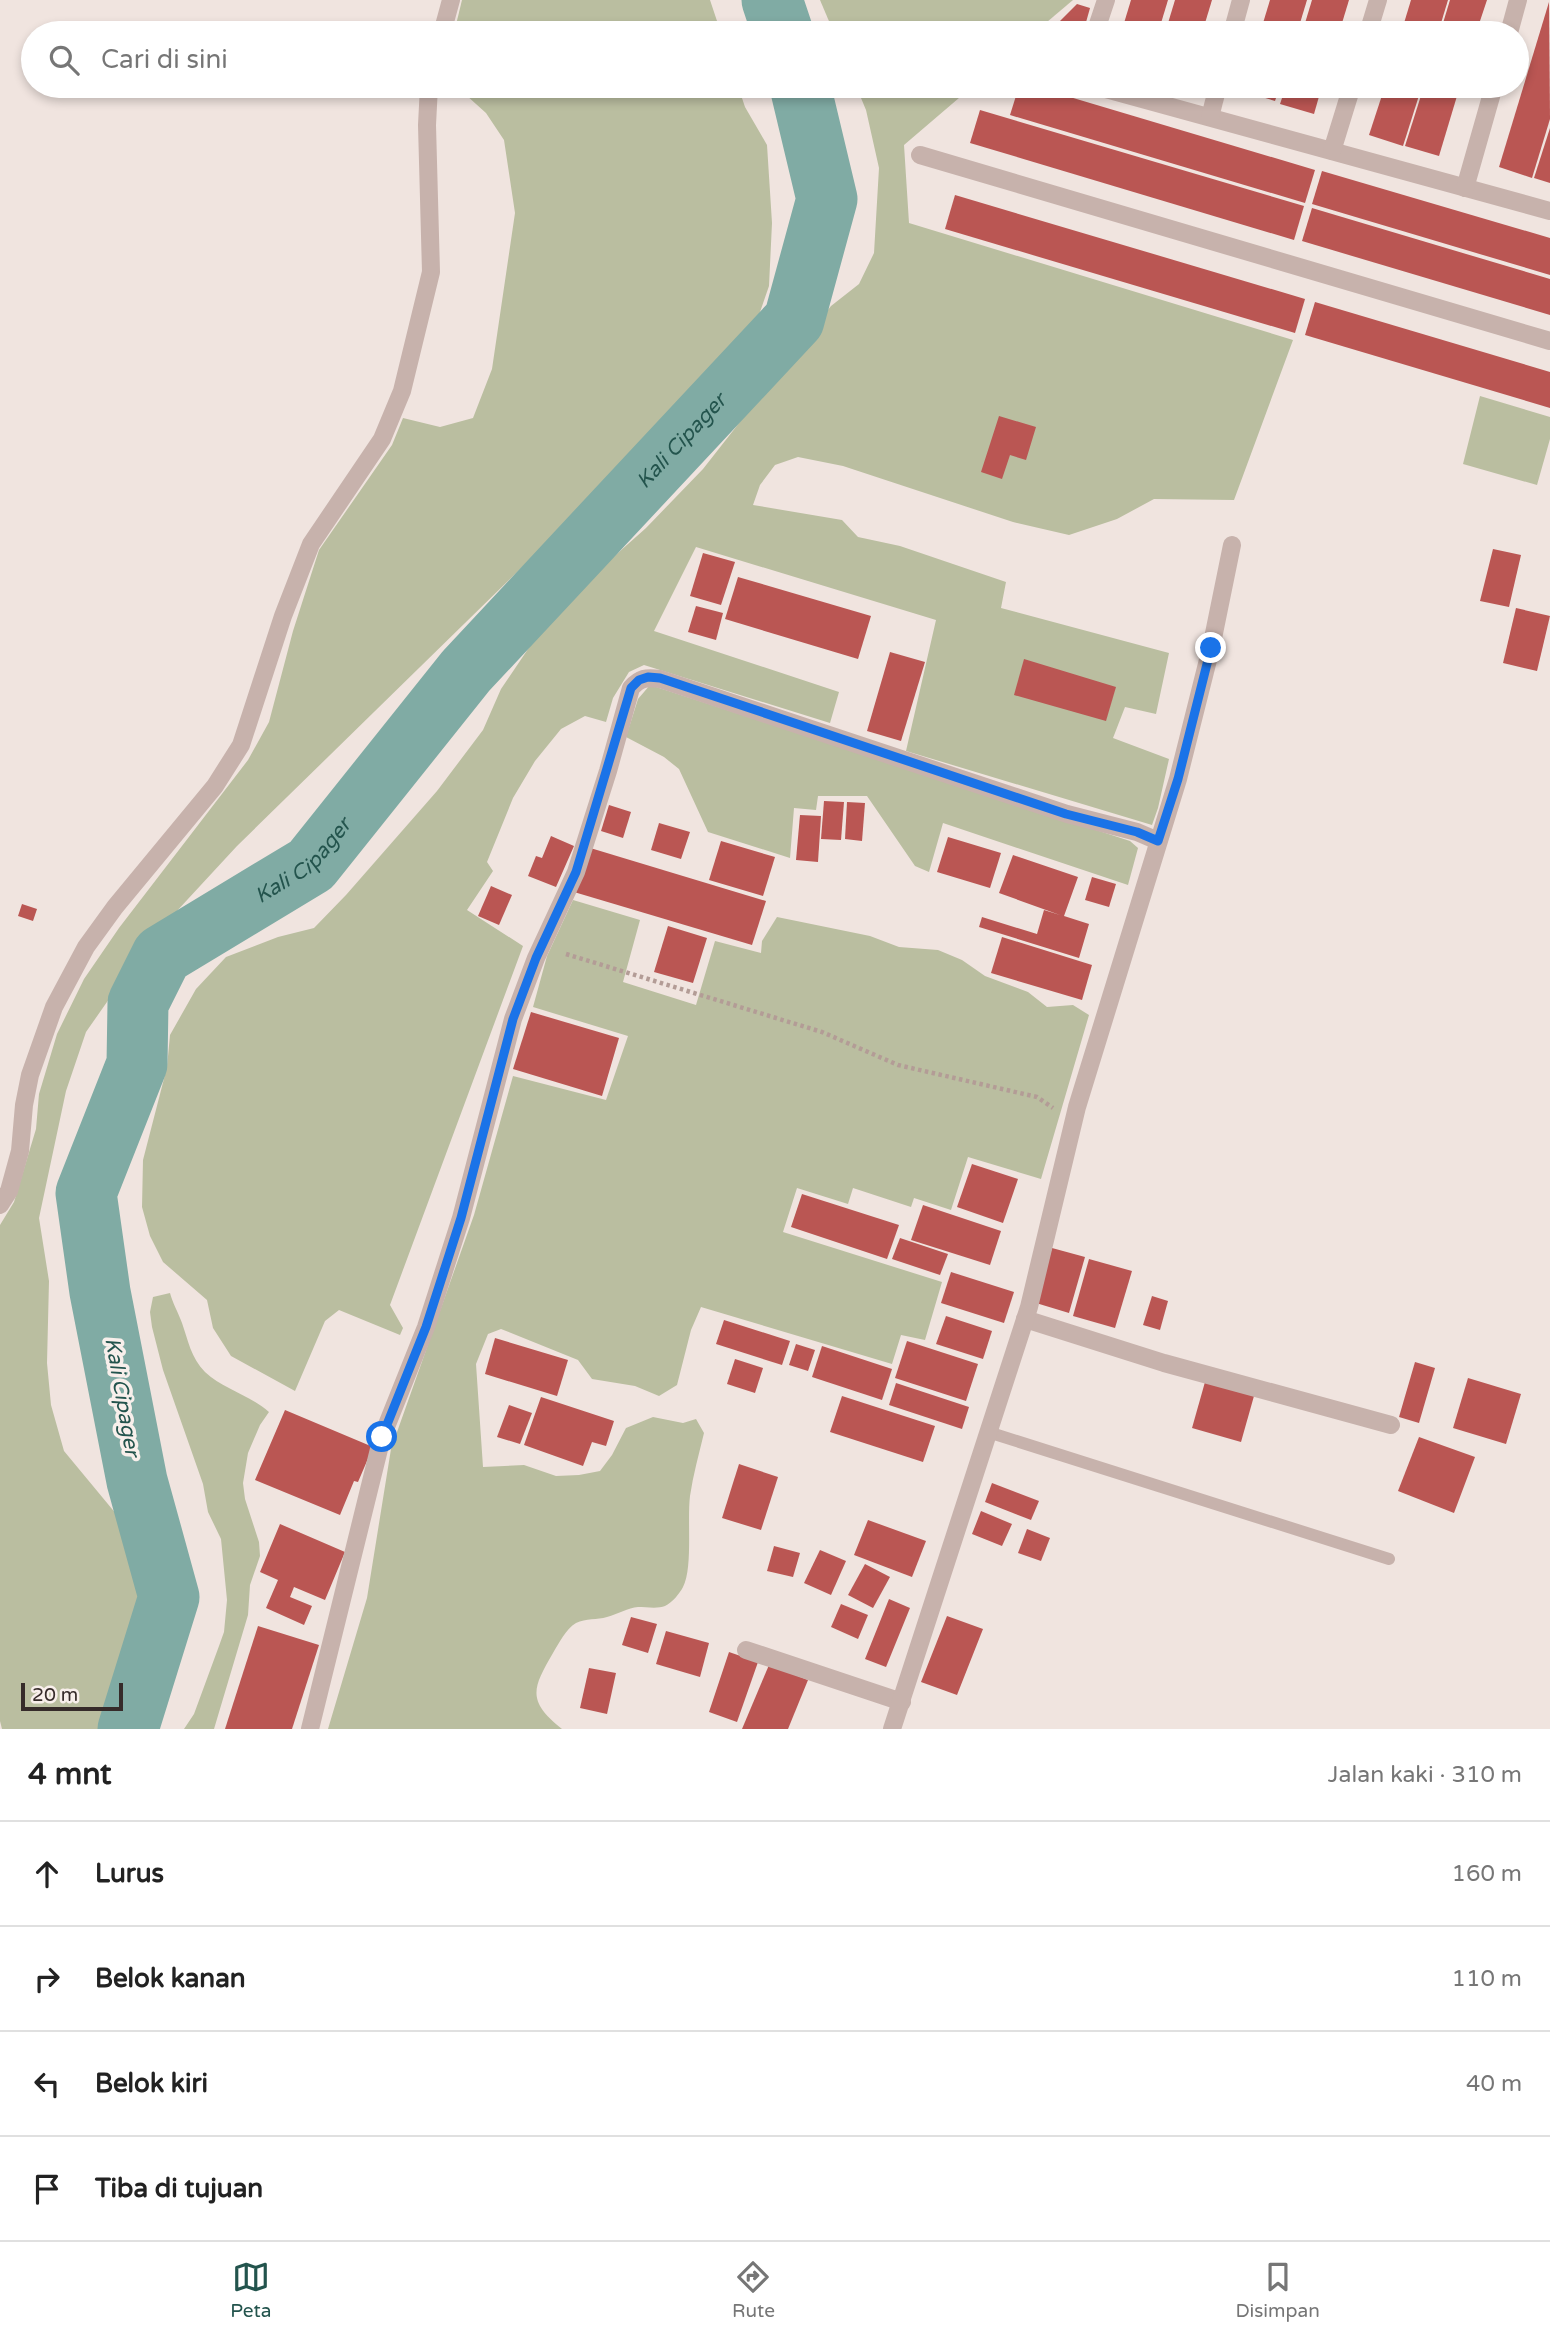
<!DOCTYPE html>
<html lang="id">
<head>
<meta charset="utf-8">
<style>
	body { margin:0; font-family:"Varela Round",sans-serif; background:#f2f2f2; color:#222 }
	.scale { position:absolute; left:21px; bottom:18px; width:102px; box-sizing:border-box; padding-left:7px; border:4px solid #362b2a; border-top:0; font-size:19px; line-height:24px; white-space:nowrap; color:#362b2a; -webkit-text-stroke:5px #f8efeb; paint-order:stroke }
	.stop { position:absolute; width:21px; height:21px; margin:-16px; border:5px solid #1a73e8; border-radius:50%; background:#fff }
	.stop.end { background:#1a73e8; border-color:#fff; box-shadow:0 2px 7px #0008 }
	.list { margin:0; padding:0; list-style:none }
	h2 { display:flex; justify-content:space-between; align-items:center; height:91px; margin:0; padding:0 28px; font-size:30px }
	h2 small { font-size:23px; font-weight:400; color:#767676 }
	.list li { display:grid; grid-template-columns:46px 1fr auto; gap:21px; align-items:center; box-sizing:border-box; height:105px; padding:0 28px; border-top:2px solid #e0e0e0 }
	.list b { display:block; font-size:26px; white-space:nowrap }
	.list em { font-size:23px; font-style:normal; color:#767676 }
	.icon { flex:none; width:38px; height:38px; fill:none; stroke:currentColor; stroke-width:2; stroke-linecap:round; stroke-linejoin:round }
	.map { position:relative; flex:none; width:1550px; height:1729px; overflow:hidden }
	.search { position:absolute; background:#fff; box-shadow:0 4px 10px #0003; left:21px; right:21px; top:21px; height:77px; display:flex; align-items:center; gap:18px; box-sizing:border-box; padding:0 24px; border-radius:38px; color:#767676; font-size:26px }
	.sheet { height:511px; background:#fff }
	nav { display:flex; justify-content:space-around; align-items:center; box-sizing:border-box; height:98px; border-top:2px solid #e0e0e0; background:#fff; font-size:19px; color:#767676 }
	nav a { display:grid; justify-items:center; gap:4px }
	nav .on { color:#23544d }
	.map>svg:first-child { display:block }
</style>
</head>
<body>
<div class="map">
<svg width="1550" height="1729" viewBox="0 0 1550 1729">
	<rect width="100%" height="100%" fill="#f0e4df"/>
	<g fill="#babea0">
		<polygon points="462,0 710,0 721,33 454,33"/>
		<polygon points="820,0 1073,0 1034,33 834,33"/>
		<polygon points="456,86 738,86 745,107 767,145 772,223 769,286 752,335 700,401 559,531 237,846 151,939 86,1032 66,1091 39,1218 49,1281 47,1363 51,1405 64,1451 117,1515 146,1579 142,1635 108,1729 2,1729 0,1721 0,1225 14,1202 36,1129 39,1094 57,1034 84,979 119,928 248,760 269,722 293,631 319,550 392,445 403,418 440,427 473,418 492,369 515,213 504,140 486,113"/>
		<polygon points="856,86 973,86 904,145 909,223 1293,340 1234,500 1154,499 1117,519 1069,535 1013,522 843,466 798,457 775,465 760,485 753,505 842,520 858,537 900,546 1006,582 1001,608 1169,653 1156,714 1125,707 1113,738 1169,759 1158,808 1152,825 906,751 936,620 696,547 654,631 839,692 830,723 644,665 629,672 613,698 606,722 585,716 561,729 535,761 513,798 487,862 493,871 467,910 523,946 390,1305 403,1328 400,1335 339,1310 325,1321 295,1391 231,1356 213,1328 207,1300 163,1262 150,1236 142,1207 143,1160 167,1067 170,1035 196,989 226,957 278,937 314,928 346,895 437,791 483,730 501,689 555,609 646,528 703,469 831,306 859,284 874,253 879,168 866,110"/>
		<polygon points="1480,396 1550,417 1550,439 1537,485 1463,464"/>
		<polygon points="650,685 1130,841 1138,848 1128,885 943,823 929,872 915,866 867,796 818,796 816,810 794,808 790,858 708,832 679,769 664,757 626,737 638,699"/>
		<path d="M573,900L640,920L623,982L696,1005L715,941L761,953L762,941L777,917L870,936L899,947L938,950L962,960L985,976L1028,992L1047,1007L1073,1005L1089,1015L1041,1179L968,1157L951,1210L914,1198L911,1207L853,1188L848,1204L797,1188L783,1232L942,1282L925,1340L901,1335L892,1364L701,1307L691,1330L677,1385L659,1396L635,1386L592,1379L578,1360L501,1329L488,1334L476,1364L483,1467L524,1465L556,1476L579,1475L600,1471L612,1455L626,1428L653,1417L683,1423L696,1419L704,1433C699,1454 693,1475 690,1496C687,1520 693,1568 683,1587C680,1593 672,1603 665,1606C658,1609 646,1607 638,1607C628,1608 618,1614 607,1617C597,1620 586,1618 576,1623C566,1629 559,1643 553,1653C532,1689 527,1701 562,1729H328L367,1598L391,1449L474,1215L513,1076L606,1100L628,1036L533,1007L547,956Z"/>
		<path d="M170,1293C173,1304 178,1312 182,1323C188,1340 191,1358 205,1372C223,1389 250,1395 269,1412L260,1425L248,1453L243,1483L245,1499L259,1542L260,1556L250,1585L248,1615L214,1729H184L194,1714L219,1646L224,1632L227,1600L221,1539L208,1512L203,1484L163,1370L152,1327L150,1312L153,1297Z"/>
	</g>
	<g fill="none" stroke-linecap="round" stroke-linejoin="round">
		<g stroke="#80aba4" stroke-width="61">
			<polyline points="772,0 783,33"/>
			<path id="s1" d="M128,1729L169,1597L137,1481L100,1292L86,1193L137,1064L138,1003L162,955L311,865L466,671L794,320L827,199L800,86"/>
		</g>
	</g>
	<g fill="#ba5653">
		<polygon points="1131,0 1168,0 1158,33 1121,33"/>
		<polygon points="1175,0 1212,0 1202,33 1165,33"/>
		<polygon points="1270,0 1307,0 1297,33 1260,33"/>
		<polygon points="1312,0 1349,0 1339,33 1302,33"/>
		<polygon points="1411,0 1448,0 1438,33 1401,33"/>
		<polygon points="1450,0 1487,0 1476,33 1440,33"/>
		<polygon points="1549,2 1550,119 1532,178 1499,167"/>
		<polygon points="1077,4 1090,8 1083,33 1048,33"/>
		<polygon points="1019,86 1033,86 1315,170 1305,203 1010,115"/>
		<polygon points="1244,86 1280,86 1275,101 1242,91"/>
		<polygon points="1286,86 1322,86 1314,114 1280,104"/>
		<polygon points="1385,86 1422,86 1403,146 1369,135"/>
		<polygon points="1424,86 1460,86 1439,156 1405,146"/>
		<polygon points="980,110 1304,206 1294,240 970,143"/>
		<polygon points="1550,128 1550,183 1534,178"/>
		<polygon points="1322,171 1550,238 1550,275 1312,204"/>
		<polygon points="955,195 1305,299 1295,333 945,229"/>
		<polygon points="1312,208 1550,279 1550,315 1302,241"/>
		<polygon points="1315,302 1550,372 1550,408 1305,335"/>
		<polygon points="999,416 1036,427 1026,460 1010,455 1002,479 981,472"/>
		<polygon points="1493,549 1521,555 1509,607 1480,601"/>
		<polygon points="703,553 735,562 721,605 690,596"/>
		<polygon points="738,577 871,616 858,659 725,619"/>
		<polygon points="696,606 723,613 716,640 688,632"/>
		<polygon points="1516,608 1550,616 1537,671 1503,663"/>
		<polygon points="890,652 925,662 901,741 867,731"/>
		<polygon points="1024,659 1116,687 1106,721 1014,695"/>
		<polygon points="824,801 844,802 841,840 821,839"/>
		<polygon points="847,802 865,803 862,841 845,839"/>
		<polygon points="609,805 631,812 623,838 601,831"/>
		<polygon points="800,815 821,816 818,862 796,860"/>
		<polygon points="659,823 690,832 681,859 651,850"/>
		<polygon points="551,836 574,846 556,887 528,876 536,856 542,858"/>
		<polygon points="948,837 1001,853 990,888 937,872"/>
		<polygon points="721,841 775,857 763,896 709,880"/>
		<polygon points="587,847 766,901 752,945 574,892"/>
		<polygon points="1013,855 1078,877 1064,916 1089,924 1079,958 979,927 982,917 1037,934 1044,910 1060,915 999,893"/>
		<polygon points="1092,877 1116,884 1109,907 1085,900"/>
		<polygon points="491,886 512,895 499,925 478,916"/>
		<polygon points="22,904 37,909 33,921 18,916"/>
		<polygon points="668,926 707,938 693,983 654,972"/>
		<polygon points="1002,937 1092,965 1082,1000 991,973"/>
		<polygon points="531,1012 619,1038 602,1096 513,1069"/>
		<polygon points="972,1164 1018,1179 1003,1223 957,1207"/>
		<polygon points="802,1194 899,1225 887,1259 791,1227"/>
		<polygon points="923,1205 1001,1231 990,1265 911,1240"/>
		<polygon points="900,1238 948,1254 940,1275 892,1259"/>
		<polygon points="1052,1248 1085,1257 1069,1313 1036,1303"/>
		<polygon points="1089,1259 1132,1271 1115,1328 1073,1316"/>
		<polygon points="951,1272 1014,1292 1004,1323 941,1303"/>
		<polygon points="1152,1296 1168,1301 1160,1330 1143,1325"/>
		<polygon points="946,1316 992,1331 983,1359 936,1344"/>
		<polygon points="724,1320 790,1341 782,1365 716,1344"/>
		<polygon points="495,1338 568,1360 557,1396 485,1374"/>
		<polygon points="907,1341 978,1364 966,1401 895,1378"/>
		<polygon points="796,1344 815,1350 808,1371 789,1365"/>
		<polygon points="822,1346 892,1369 882,1400 812,1377"/>
		<polygon points="735,1359 763,1368 755,1393 727,1384"/>
		<polygon points="1415,1362 1435,1368 1419,1423 1399,1417"/>
		<polygon points="1468,1378 1521,1394 1506,1444 1453,1428"/>
		<polygon points="1205,1382 1254,1396 1241,1442 1192,1428"/>
		<polygon points="896,1383 969,1407 962,1429 889,1405"/>
		<polygon points="842,1396 935,1426 923,1462 830,1432"/>
		<polygon points="541,1397 614,1421 606,1446 592,1442 583,1466 524,1445"/>
		<polygon points="509,1405 532,1413 520,1444 497,1437"/>
		<polygon points="285,1410 373,1447 358,1482 354,1481 340,1515 255,1480"/>
		<polygon points="1419,1437 1475,1457 1454,1513 1398,1491"/>
		<polygon points="739,1464 778,1477 761,1530 722,1518"/>
		<polygon points="992,1483 1039,1501 1031,1520 985,1502"/>
		<polygon points="981,1511 1012,1524 1002,1546 972,1534"/>
		<polygon points="868,1520 926,1541 912,1577 854,1555"/>
		<polygon points="280,1524 345,1552 325,1600 294,1587 290,1597 312,1606 304,1625 266,1608 278,1580 260,1572"/>
		<polygon points="1027,1529 1050,1538 1041,1561 1018,1553"/>
		<polygon points="774,1546 800,1553 793,1577 767,1571"/>
		<polygon points="820,1550 846,1561 831,1595 804,1583"/>
		<polygon points="865,1564 890,1577 873,1608 848,1595"/>
		<polygon points="889,1599 910,1608 886,1667 865,1659"/>
		<polygon points="841,1604 868,1615 858,1639 831,1627"/>
		<polygon points="947,1616 983,1629 957,1695 921,1682"/>
		<polygon points="631,1617 657,1624 648,1653 622,1645"/>
		<polygon points="258,1626 319,1645 292,1729 225,1729"/>
		<polygon points="666,1631 709,1643 700,1677 656,1664"/>
		<polygon points="729,1652 758,1662 737,1722 709,1712"/>
		<polygon points="769,1665 808,1680 788,1729 742,1729"/>
		<polygon points="589,1668 616,1673 607,1714 580,1708"/>
	</g>
	<g fill="none" stroke-linecap="round" stroke-linejoin="round">
		<polyline stroke="#b39c96" stroke-width="4.5" stroke-dasharray="3.5 3.5" stroke-linecap="butt" points="566,954 822,1032 898,1065 1037,1097 1053,1108"/>
		<polyline stroke="#c7b2ac" stroke-width="12" points="988,1432 1389,1559"/>
		<g stroke="#c7b2ac" stroke-width="18">
			<polyline points="442,33 451,0"/>
			<polyline points="1095,33 1106,0"/>
			<polyline points="1232,33 1241,0"/>
			<polyline points="1368,33 1378,0"/>
			<polyline points="1509,33 1518,0"/>
			<polyline points="1095,86 1550,211"/>
			<polyline points="1210,117 1218,86"/>
			<polyline points="1332,151 1352,86"/>
			<polyline points="920,155 1550,341"/>
			<polyline points="1465,188 1494,86"/>
			<polyline points="0,1205 9,1191 20,1151 24,1105 30,1075 54,1007 86,947 115,907 215,786 241,745 283,616 311,544 382,439 402,391 431,272 427,125 429,86"/>
			<polyline points="1025,1319 1164,1363 1391,1425"/>
			<polyline points="746,1650 902,1702"/>
			<path d="M310,1729L382,1437L426,1327L461,1218L513,1019L536,958L576,872L608,771L631,688C640,678 646,677 660,679L1067,814L1137,832L1158,841"/>
			<polyline points="892,1729 1029,1307 1077,1107 1178,779 1211,648 1232,545"/>
		</g>
	</g>
	<g fill="none" stroke-linecap="round" stroke-linejoin="round">
		<polyline stroke="#1a73e8" stroke-width="9" points="382,1437 426,1327 461,1218 513,1019 536,958 576,872 631,688 639,680 648,677 660,678 1066,814 1137,832 1158,841 1178,779 1211,648"/>
	</g>
	<g text-anchor="middle" dominant-baseline="central" stroke-width="7" stroke-linejoin="round" paint-order="stroke">
		<g font-size="21" font-style="italic" fill="#23544d" stroke="#f8efeb">
			<text stroke="none"><textPath href="#s1" startOffset="1542">Kali Cipager</textPath></text>
			<text stroke="none"><textPath href="#s1" startOffset="975">Kali Cipager</textPath></text>
			<text transform="translate(122 1397) rotate(80)">Kali Cipager</text>
		</g>
	</g>
</svg>
<div class="scale">20 m</div>
<div class="stop" style="left:382px;top:1437px"></div>
<div class="stop end" style="left:1211px;top:648px"></div>
<div class="search"><svg class="icon" aria-label="search" viewBox="0 0 24 24"><circle cx="10" cy="10" r="6"/><path d="M15 15l6 6"/></svg>Cari di sini</div>
</div>
<section class="sheet">
<h2>4 mnt<small>Jalan kaki · 310 m</small></h2>
<ul class="list">
<li><svg class="icon" aria-label="ahead" viewBox="0 0 24 24"><path d="M12 20V5M6 11l6-6 6 6"/></svg><div><b>Lurus</b></div><em>160 m</em></li>
<li><svg class="icon" aria-label="right" viewBox="0 0 24 24"><path d="M7 20v-9h11M14 6l5 5-5 5"/></svg><div><b>Belok kanan</b></div><em>110 m</em></li>
<li><svg class="icon" aria-label="left" viewBox="0 0 24 24"><path d="M17 20v-9H6M10 6l-5 5 5 5"/></svg><div><b>Belok kiri</b></div><em>40 m</em></li>
<li><svg class="icon" aria-label="arrive" viewBox="0 0 24 24"><path d="M6 21V4h12l-3 4 3 4H6"/></svg><div><b>Tiba di tujuan</b></div></li>
</ul>
</section>
<nav>
<a class="on"><svg class="icon" aria-label="map" viewBox="0 0 24 24"><path d="M3 6l6-2 6 2 6-2v14l-6 2-6-2-6 2zM9 4v14M15 6v14"/></svg>Peta</a>
<a><svg class="icon" aria-label="directions" viewBox="0 0 24 24"><path d="M12 3l9 9-9 9-9-9zM9 14v-3h6M13 9l2 2-2 2"/></svg>Rute</a>
<a><svg class="icon" aria-label="saved" viewBox="0 0 24 24"><path d="M7 4h10v16l-5-4-5 4z"/></svg>Disimpan</a>
</nav>
</body>
</html>
